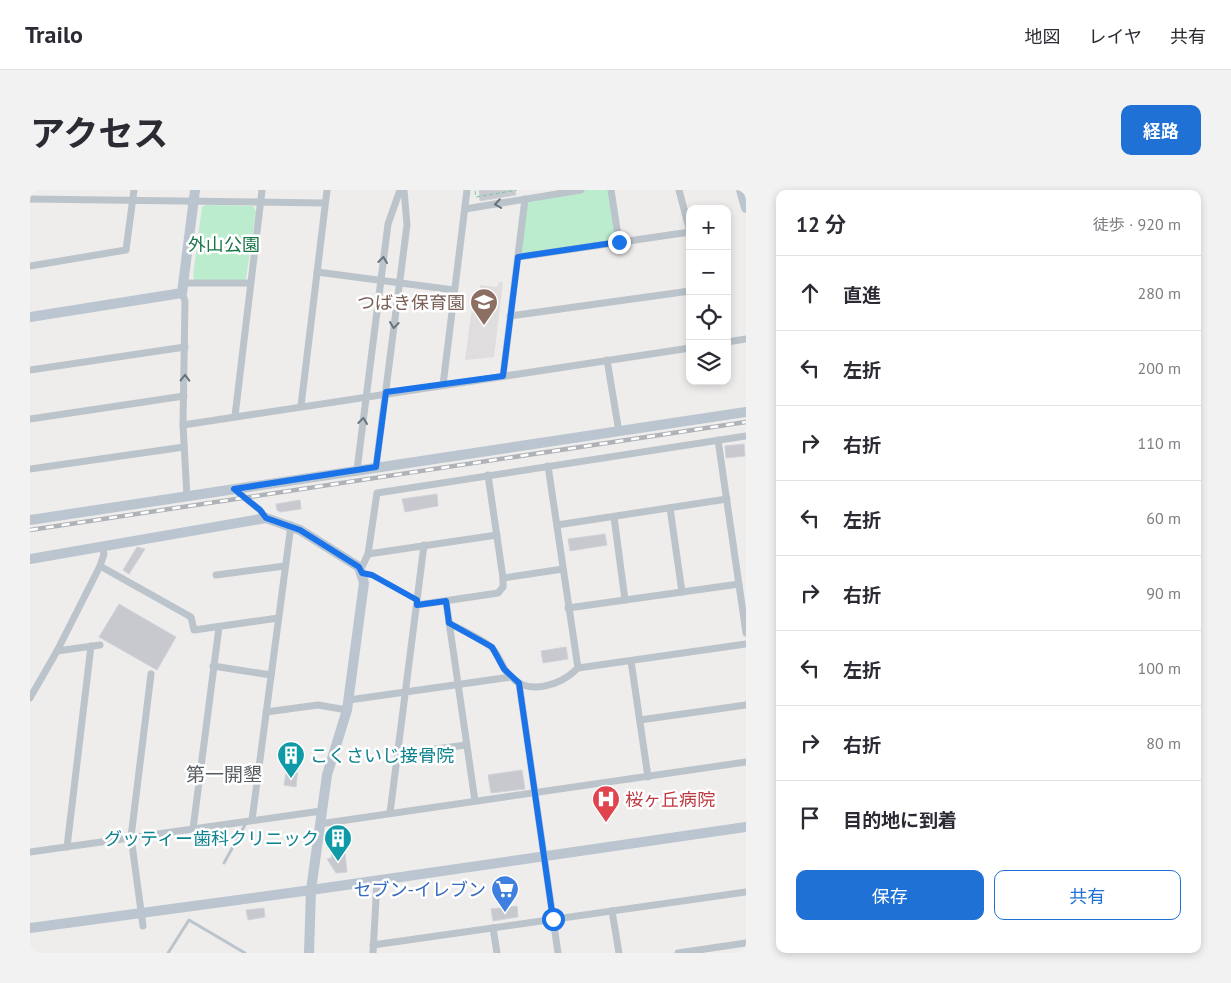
<!DOCTYPE html>
<html lang="ja">
<head>
<meta charset="utf-8">
<style>
	body { margin:0; font-family:"PT Sans","Noto Sans JP",sans-serif; background:#f2f2f3; color:#2b2b33 }
	.controls { position:absolute; right:15px; top:15px; display:grid; overflow:hidden; border-radius:10px; box-shadow:0 2px 8px #0003 }
	.controls button { width:45px; height:45px; display:grid; place-items:center; padding:0; border:0; border-bottom:1px solid #e1e1e2; background:#fff; color:#2b2b33; font:25px sans-serif }
	.stop { position:absolute; width:15px; height:15px; margin:-11px; border:4px solid #1a73e8; border-radius:50%; background:#fff }
	.stop.end { background:#1a73e8; border-color:#fff; box-shadow:0 1px 5px #0008 }
	.list { margin:0; padding:0; list-style:none }
	h2 { display:flex; justify-content:space-between; align-items:center; height:65px; margin:0; padding:0 20px; font-size:21px }
	h2 small { font-size:16px; font-weight:400; color:#7c7c81 }
	.list li { display:grid; grid-template-columns:32px 1fr auto; gap:15px; align-items:center; box-sizing:border-box; height:75px; padding:0 20px; border-top:1px solid #e1e1e2 }
	.list b { display:block; font-size:19px; white-space:nowrap }
	.list em { font-size:16px; font-style:normal; color:#7c7c81 }
	.actions { display:flex; gap:10px; padding:15px 20px }
	.actions a { flex:1; padding:11px 0; border:1px solid #2071d5; border-radius:10px; text-align:center; font-size:18px; color:#2071d5 }
	.actions .main { background:#2071d5; color:#fff }
	.icon { flex:none; width:28px; height:28px; fill:none; stroke:currentColor; stroke-width:2; stroke-linecap:round; stroke-linejoin:round }
	.map { position:relative; flex:none; width:716px; height:763px; overflow:hidden; border-radius:10px }
	header { display:flex; align-items:center; gap:30px; box-sizing:border-box; height:70px; padding:0 25px; background:#fff; border-bottom:1px solid #e1e1e2 }
	header strong { font-size:24px }
	nav { display:flex; gap:28px; margin-inline-start:auto; font-size:18px }
	.intro { display:flex; align-items:center; justify-content:space-between; box-sizing:border-box; height:120px; padding:0 30px }
	h1 { margin:0; font-size:35px }
	.button { padding:12px 22px; border-radius:10px; background:#2071d5; color:#fff; font-size:18px; font-weight:700 }
	main { display:flex; gap:30px; padding:0 30px }
	aside { flex:1; background:#fff; border-radius:10px; box-shadow:0 2px 8px #0003 }
	.map>svg:first-child { display:block }
</style>
</head>
<body>
<header>
<strong>Trailo</strong>
<nav><a>地図</a><a>レイヤ</a><a>共有</a></nav>
</header>
<div class="intro"><h1>アクセス</h1><a class="button">経路</a></div>
<main>
<div class="map">
<svg width="716" height="763" viewBox="0 0 716 763">
	<rect width="100%" height="100%" fill="#efecec"/>
	<polygon fill="#e0ddde" points="469,92 473,92 464,167 435,170 443,109 448,110 450,95 467,97"/>
	<g fill="#bbecce">
		<polygon points="551,0 581,0 589,52 488,67 495,9"/>
		<polygon points="176,15 223,16 226,21 216,89 212,91 165,90 163,86 172,17"/>
	</g>
	<g fill="#c7c9cf" stroke="#d0d3d8">
		<polygon points="449,0 485,0 486,5 450,11"/>
		<polygon points="714,254 715,266 696,268 695,256"/>
		<polygon points="407,304 408,316 375,322 372,309"/>
		<polygon points="270,310 271,319 250,322 247,320 246,314"/>
		<polygon points="575,344 577,355 540,361 538,349"/>
		<polygon points="107,357 115,359 99,384 93,380"/>
		<polygon points="89,414 146,447 127,480 69,447"/>
		<polygon points="536,457 538,469 513,473 511,461"/>
		<polygon points="257,577 268,578 266,597 254,595"/>
		<polygon points="492,580 495,599 461,603 458,585"/>
		<polygon points="315,663 317,682 306,683 297,669 301,668 302,664"/>
		<polygon points="487,716 488,727 463,731 461,719"/>
		<polygon points="234,718 235,727 218,730 216,720"/>
	</g>
	<g fill="none" stroke-linecap="round" stroke-linejoin="round">
		<polyline stroke="#75c89e" stroke-width="1" stroke-dasharray="4 2.5" stroke-linecap="butt" points="445,1 446,7 487,0"/>
		<g stroke="#bbc4cb" stroke-width="3">
			<polyline points="335,384 342,385 387,410"/>
			<polyline points="194,673 216,633"/>
			<polyline points="138,763 159,730 215,763"/>
		</g>
		<g stroke="#bbc4cb" stroke-width="7">
			<polyline points="581,0 589,52"/>
			<polyline points="649,0 660,42"/>
			<polyline points="0,9 295,13"/>
			<polyline points="435,19 551,0"/>
			<polyline points="488,67 660,42"/>
			<polyline points="0,76 96,60 104,0"/>
			<polyline points="287,82 424,100"/>
			<polyline points="153,93 219,93"/>
			<polyline points="152,103 155,111 153,235 157,307"/>
			<polyline points="480,126 660,101"/>
			<polyline points="697,152 716,149"/>
			<polyline points="577,170 589,242"/>
			<polyline points="0,180 155,157"/>
			<polyline points="473,186 495,9"/>
			<polyline points="413,195 437,0"/>
			<polyline points="271,216 297,0"/>
			<polyline points="205,226 232,0"/>
			<polyline points="0,229 154,206"/>
			<polyline points="153,235 660,158"/>
			<polyline points="688,250 716,443"/>
			<polyline points="518,276 548,478"/>
			<polyline points="346,277 377,35 374,0"/>
			<polyline points="0,279 154,257"/>
			<polyline points="327,280 358,34 370,0"/>
			<polyline points="204,299 230,320 236,328"/>
			<polyline points="640,318 652,402"/>
			<polyline points="584,327 595,410"/>
			<polyline points="527,335 697,309"/>
			<polyline points="338,364 467,345"/>
			<polyline points="70,376 161,427 164,440 248,428"/>
			<polyline points="331,379 338,364 347,303 716,246"/>
			<polyline points="186,385 255,376"/>
			<polyline points="473,388 533,379"/>
			<polyline points="416,411 445,611"/>
			<polyline points="387,415 468,403 473,397 473,388 458,285"/>
			<polyline points="538,418 709,394"/>
			<path d="M419,433C432,440 448,447 460,456C469,463 471,476 479,485C498,507 531,495 548,478L716,454"/>
			<polyline points="27,461 70,455"/>
			<polyline points="601,471 618,587"/>
			<polyline points="183,476 241,485"/>
			<polyline points="489,493 528,763"/>
			<polyline points="0,508 27,461 70,376 74,364 72,356"/>
			<polyline points="319,510 481,487"/>
			<polyline points="236,522 288,515 317,520"/>
			<polyline points="610,530 716,515"/>
			<polyline points="368,564 436,555"/>
			<polyline points="360,623 394,355"/>
			<polyline points="222,630 261,335"/>
			<polyline points="289,634 716,572"/>
			<polyline points="163,639 189,437"/>
			<polyline points="37,657 61,456"/>
			<polyline points="0,662 291,621"/>
			<polyline points="582,721 589,763"/>
			<polyline points="113,736 101,647 121,484"/>
			<polyline points="463,738 467,763"/>
			<polyline points="343,755 716,702"/>
			<polyline points="343,763 347,691"/>
			<polyline points="648,763 716,753"/>
		</g>
		<g stroke="#bac5d0" stroke-width="10">
			<polyline points="711,0 716,18"/>
			<polyline points="0,127 152,103 165,0"/>
			<polyline points="0,330 716,222"/>
			<polyline points="0,369 236,328 270,340 329,377 334,393 317,520 297,585 281,700 0,738"/>
			<polyline points="279,763 281,700 716,637"/>
		</g>
		<g stroke="#afb2b7" stroke-width="4.5">
			<polyline id="rail" points="0,340 716,232"/>
		</g>
		<use href="#rail" stroke="#fff" stroke-width="2.5" stroke-dasharray="8" stroke-linecap="butt"/>
	</g>
	<defs><path id="oneway-chevron" d="M-2-3.5L2.5 0L-2 3.5" fill="none" stroke-width="1.6" stroke-linecap="round" stroke-linejoin="round" transform="scale(1.25)"/></defs>
	<g stroke="#69737b">
		<use href="#oneway-chevron" transform="translate(468 14) rotate(171)"/>
		<use href="#oneway-chevron" transform="translate(353 70) rotate(-83)"/>
		<use href="#oneway-chevron" transform="translate(364 135) rotate(97)"/>
		<use href="#oneway-chevron" transform="translate(155 188) rotate(-89)"/>
		<use href="#oneway-chevron" transform="translate(333 231) rotate(-83)"/>
	</g>
	<g fill="none" stroke-linecap="round" stroke-linejoin="round">
		<polyline stroke="#1a73e8" stroke-width="6" points="523,729 489,493 474,479 462,457 419,433 416,411 387,415 387,410 342,385 332,383 329,377 270,340 236,328 230,320 204,299 346,277 356,202 473,186 488,67 589,52"/>
	</g>
	<defs>
		<g id="school-pin" transform="scale(1.4375)"><path d="M0 17L-7.5 6A9.5 9.5 0 1 1 7.5 6Z" fill="#8d6e63" stroke="#fff"/><path d="M0-5L7-2L0 1L-7-2ZM-4 1L0 2.5L4 1V4Q0 6-4 4Z" fill="#fff"/></g>
		<g id="building-pin" transform="scale(1.4375)"><path d="M0 17L-7.5 6A9.5 9.5 0 1 1 7.5 6Z" fill="#0f9aa8" stroke="#fff"/><path d="M-4-6H4V6H1V3H-1V6H-4ZM-2.5-4.3h1.7v1.8h-1.7ZM.8-4.3h1.7v1.8H.8ZM-2.5-1h1.7V.8h-1.7ZM.8-1h1.7V.8H.8Z" fill="#fff"/></g>
		<g id="hospital-pin" transform="scale(1.4375)"><path d="M0 17L-7.5 6A9.5 9.5 0 1 1 7.5 6Z" fill="#e0444e" stroke="#fff"/><path d="M-5-5h3v3.5h4V-5h3V5h-3V1.5h-4V5h-3Z" fill="#fff"/></g>
		<g id="supermarket-pin" transform="scale(1.4375)"><path d="M0 17L-7.5 6A9.5 9.5 0 1 1 7.5 6Z" fill="#3f7fe0" stroke="#fff"/><path d="M-6-5.5h2.5l.6 2H6L4.5 2H-2.5L-4.4-4H-6ZM-1.5 3.2a1.3 1.3 0 1 0 .1 0ZM3 3.2a1.3 1.3 0 1 0 .1 0Z" fill="#fff"/></g>
	</defs>
	<g fill-rule="evenodd">
		<use href="#school-pin" x="454" y="112"/>
		<use href="#building-pin" x="261" y="565"/>
		<use href="#hospital-pin" x="576" y="609"/>
		<use href="#building-pin" x="308" y="648"/>
		<use href="#supermarket-pin" x="475" y="699"/>
	</g>
	<g text-anchor="middle" dominant-baseline="central" stroke-width="5" stroke-linejoin="round" paint-order="stroke">
		<g font-size="18" fill="#1a7647" stroke="#fff">
			<text x="194" y="54">外山公園</text>
		</g>
		<g font-size="18" fill="#785e54" stroke="#fff" text-anchor="end">
			<text x="435" y="112">つばき保育園</text>
		</g>
		<g font-size="18" fill="#0d838f" stroke="#fff" text-anchor="start">
			<text x="280" y="565">こくさいじ接骨院</text>
			<text x="289" y="648" text-anchor="end">グッティー歯科クリニック</text>
		</g>
		<g font-size="18" fill="#be3a42" stroke="#fff" text-anchor="start">
			<text x="595" y="609">桜ヶ丘病院</text>
		</g>
		<g font-size="18" fill="#366cbe" stroke="#fff" text-anchor="end">
			<text x="456" y="699">セブン-イレブン</text>
		</g>
		<g font-size="19" fill="#595d61" stroke="#fff">
			<text x="194" y="584">第一開墾</text>
		</g>
	</g>
</svg>
<div class="controls">
<button>+</button>
<button>−</button>
<button><svg class="icon" aria-label="locate" viewBox="0 0 24 24"><circle cx="12" cy="12" r="6"/><path d="M12 2v4M12 18v4M2 12h4M18 12h4"/></svg></button>
<button><svg class="icon" aria-label="layers" viewBox="0 0 24 24"><path d="M12 4l9 5-9 5-9-5zM3 14l9 5 9-5"/></svg></button>
</div>
<div class="stop" style="left:523px;top:729px"></div>
<div class="stop end" style="left:589px;top:52px"></div>
</div>
<aside>
<h2>12 分<small>徒歩 · 920 m</small></h2>
<ul class="list">
<li><svg class="icon" aria-label="ahead" viewBox="0 0 24 24"><path d="M12 20V5M6 11l6-6 6 6"/></svg><div><b>直進</b></div><em>280 m</em></li>
<li><svg class="icon" aria-label="left" viewBox="0 0 24 24"><path d="M17 20v-9H6M10 6l-5 5 5 5"/></svg><div><b>左折</b></div><em>200 m</em></li>
<li><svg class="icon" aria-label="right" viewBox="0 0 24 24"><path d="M7 20v-9h11M14 6l5 5-5 5"/></svg><div><b>右折</b></div><em>110 m</em></li>
<li><svg class="icon" aria-label="left" viewBox="0 0 24 24"><path d="M17 20v-9H6M10 6l-5 5 5 5"/></svg><div><b>左折</b></div><em>60 m</em></li>
<li><svg class="icon" aria-label="right" viewBox="0 0 24 24"><path d="M7 20v-9h11M14 6l5 5-5 5"/></svg><div><b>右折</b></div><em>90 m</em></li>
<li><svg class="icon" aria-label="left" viewBox="0 0 24 24"><path d="M17 20v-9H6M10 6l-5 5 5 5"/></svg><div><b>左折</b></div><em>100 m</em></li>
<li><svg class="icon" aria-label="right" viewBox="0 0 24 24"><path d="M7 20v-9h11M14 6l5 5-5 5"/></svg><div><b>右折</b></div><em>80 m</em></li>
<li><svg class="icon" aria-label="arrive" viewBox="0 0 24 24"><path d="M6 21V4h12l-3 4 3 4H6"/></svg><div><b>目的地に到着</b></div></li>
</ul>
<div class="actions"><a class="main">保存</a><a>共有</a></div>
</aside>
</main>
</body>
</html>
